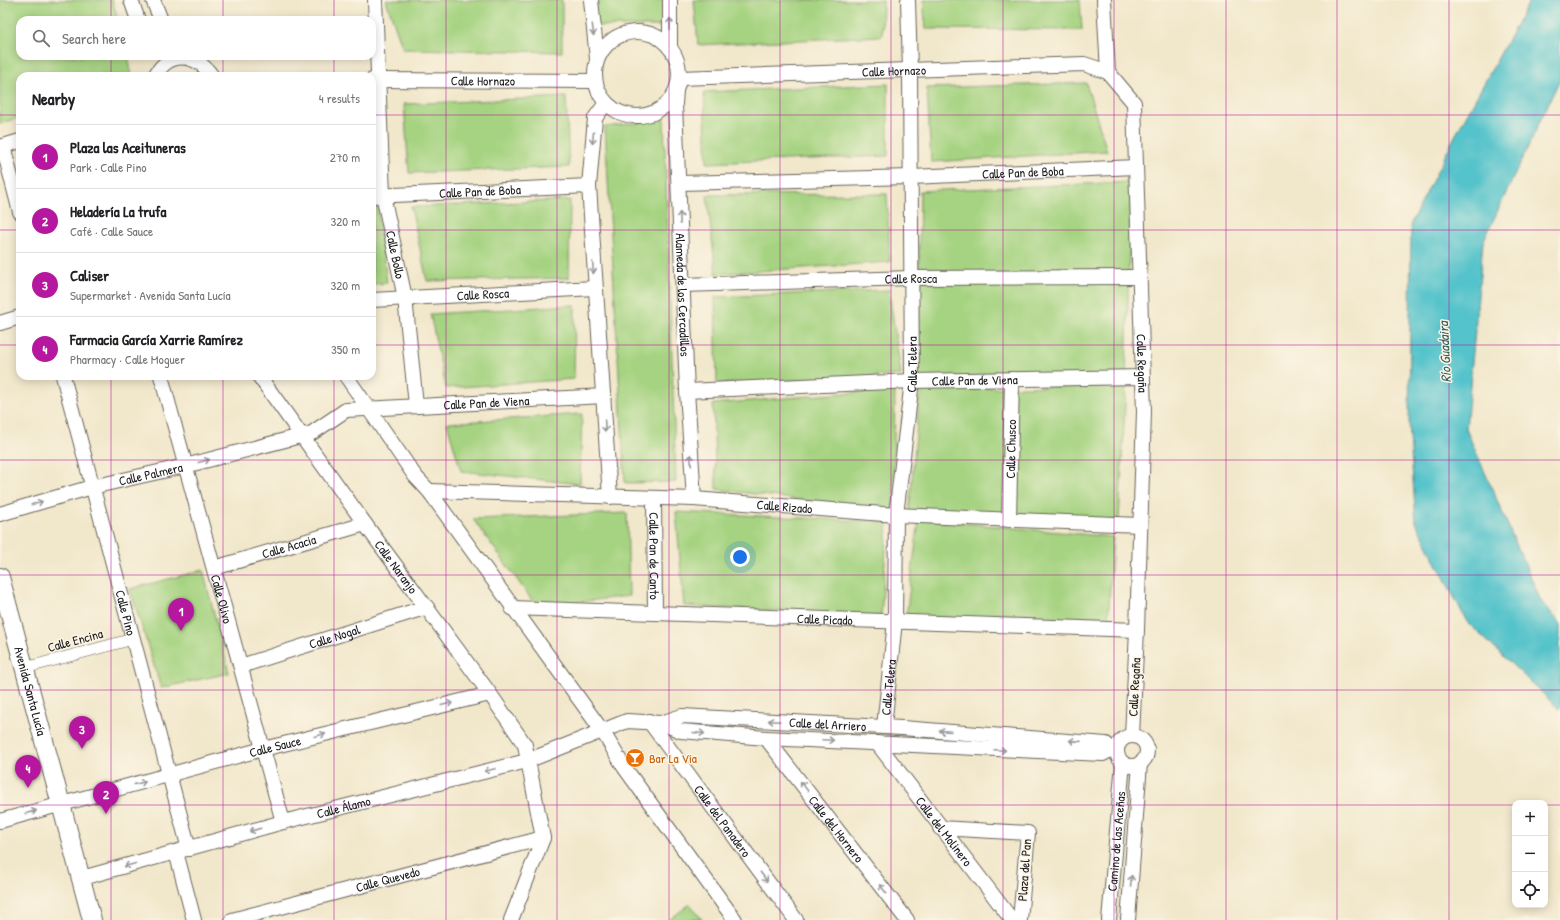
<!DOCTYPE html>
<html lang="en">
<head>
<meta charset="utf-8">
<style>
	body { margin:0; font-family:"Patrick Hand",sans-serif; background:#f2f2f2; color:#202124 }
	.controls { position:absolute; right:12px; bottom:12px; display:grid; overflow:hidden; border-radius:8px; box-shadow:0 2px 10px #0003 }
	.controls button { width:36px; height:36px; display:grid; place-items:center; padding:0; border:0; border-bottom:1px solid #e0e0e0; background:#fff; color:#202124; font:20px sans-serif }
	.you { position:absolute; left:740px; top:557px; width:14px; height:14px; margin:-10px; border:3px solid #fff; border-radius:50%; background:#1a73e8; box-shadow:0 0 0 6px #1a73e833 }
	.badge { display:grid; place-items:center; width:26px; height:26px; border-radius:50%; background:#b5179e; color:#fff; font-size:13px; font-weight:700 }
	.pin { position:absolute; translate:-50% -33px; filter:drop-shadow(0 1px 2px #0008) }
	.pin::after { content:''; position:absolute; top:21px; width:14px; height:12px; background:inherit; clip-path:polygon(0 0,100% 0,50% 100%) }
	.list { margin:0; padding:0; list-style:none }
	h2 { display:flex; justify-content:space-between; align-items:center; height:52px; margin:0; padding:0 16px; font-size:17px }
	h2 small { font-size:13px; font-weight:400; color:#757577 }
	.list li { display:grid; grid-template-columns:26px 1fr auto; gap:12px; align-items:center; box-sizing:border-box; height:64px; padding:0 16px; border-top:1px solid #e0e0e0 }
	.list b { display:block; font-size:15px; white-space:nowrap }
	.list p { margin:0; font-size:13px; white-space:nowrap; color:#757577 }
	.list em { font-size:13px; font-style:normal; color:#757577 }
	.icon { flex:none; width:22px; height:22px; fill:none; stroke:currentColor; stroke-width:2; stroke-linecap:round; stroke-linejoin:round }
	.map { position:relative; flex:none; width:1560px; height:920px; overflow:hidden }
	.search { position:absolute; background:#fff; box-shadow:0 2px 10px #0003; left:16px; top:16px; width:360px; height:44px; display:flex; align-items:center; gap:10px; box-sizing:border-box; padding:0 14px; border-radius:12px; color:#757577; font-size:15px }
	.panel { position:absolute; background:#fff; box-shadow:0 2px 10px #0003; left:16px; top:72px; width:360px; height:308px; border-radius:12px }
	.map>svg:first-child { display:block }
</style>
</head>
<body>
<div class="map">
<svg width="1560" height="920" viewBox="0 0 1560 920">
	<rect width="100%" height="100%" fill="#fcf5e5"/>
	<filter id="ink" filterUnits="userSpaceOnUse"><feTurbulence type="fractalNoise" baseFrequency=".025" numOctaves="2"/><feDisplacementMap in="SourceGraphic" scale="8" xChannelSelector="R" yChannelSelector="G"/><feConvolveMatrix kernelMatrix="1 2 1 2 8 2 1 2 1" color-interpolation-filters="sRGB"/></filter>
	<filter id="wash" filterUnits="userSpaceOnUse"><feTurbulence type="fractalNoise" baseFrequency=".012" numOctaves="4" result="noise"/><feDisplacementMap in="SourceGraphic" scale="16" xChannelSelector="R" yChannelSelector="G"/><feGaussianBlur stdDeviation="0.9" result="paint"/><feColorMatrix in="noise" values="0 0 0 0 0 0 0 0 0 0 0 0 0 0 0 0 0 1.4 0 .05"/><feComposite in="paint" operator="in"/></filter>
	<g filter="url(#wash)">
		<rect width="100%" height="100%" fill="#f1e7cb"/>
		<g fill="#a6d381" stroke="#61784e">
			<polygon points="0,0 112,0 118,20 20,20 20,56 128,56 132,76 20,76 20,117 0,124"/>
			<polygon points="386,0 562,0 562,52 403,49"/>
			<polygon points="591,0 670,0 670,26 592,26"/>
			<polygon points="694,0 883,0 882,36 698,45"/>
			<polygon points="923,0 1080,0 1082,30 926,29"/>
			<polygon points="1086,83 1107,151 931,162 927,88"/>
			<polygon points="888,84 888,156 707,163 704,92"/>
			<polygon points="566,97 569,167 409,173 404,104"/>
			<polygon points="664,119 676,482 625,483 605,127"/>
			<polygon points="1131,182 1126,378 917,381 920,191"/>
			<polygon points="887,194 890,262 716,274 707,195"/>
			<polygon points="570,200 569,278 427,281 411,207"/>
			<polygon points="372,207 377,207 387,283 372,284"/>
			<polygon points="889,290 901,375 717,384 715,297"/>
			<polygon points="575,305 574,379 446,388 430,314"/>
			<polygon points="1126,385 1119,521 909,512 920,389"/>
			<polygon points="895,389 893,512 716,489 713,404"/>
			<polygon points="582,414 580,484 461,471 447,423"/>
			<polygon points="676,512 888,522 881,617 684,606"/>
			<polygon points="627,513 629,596 537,607 473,519"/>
			<polygon points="919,519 1113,537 1108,624 906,617"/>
			<polygon points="203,570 229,673 161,688 130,589"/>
			<polygon points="690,904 702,920 669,920"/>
		</g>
		<polygon fill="#55c3cb" stroke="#387074" points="1530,0 1560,0 1560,79 1483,242 1466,429 1541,601 1560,623 1560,710 1467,622 1416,523 1409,423 1411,223 1455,136"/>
	</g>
	<g filter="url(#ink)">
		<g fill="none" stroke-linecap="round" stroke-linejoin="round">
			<g stroke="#676359" stroke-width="12">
				<polyline id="pedestrian" points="25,668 133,639"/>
			</g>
			<g stroke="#676359" stroke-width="16">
				<g id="minor">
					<polyline points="131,0 138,20"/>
					<polyline points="153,0 161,20"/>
					<path id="s1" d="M375,0L383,195L405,298L416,405"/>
					<polyline points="591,0 597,59"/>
					<polyline points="670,0 670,48"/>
					<path id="s2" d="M1104,0L1108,72L1134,103L1144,412L1137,630L1132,736"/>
					<circle cx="637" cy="74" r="42"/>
					<path d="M155,76C169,50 196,53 212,76"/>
					<path id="s3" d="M679,78L1084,64L1108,72"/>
					<path id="s4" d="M372,80L595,81"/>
					<path id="s5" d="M676,90L675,104L687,391L694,499"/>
					<polyline points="606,103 595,118 589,186 610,497"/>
					<polyline points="3,146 20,212"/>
					<polyline points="0,147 20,141"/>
					<path id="s6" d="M679,183L911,177L1136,167"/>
					<path id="s7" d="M372,196L589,186"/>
					<path id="s8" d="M683,285L911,278L1140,277"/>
					<path id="s9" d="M372,300L594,288"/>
					<polyline points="0,323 20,317"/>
					<path id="s10" d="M63,376L189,849"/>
					<path id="s11" d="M161,376L283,822"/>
					<path id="s12" d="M259,376L365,524L490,694L525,745L543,838L511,920"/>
					<polyline points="346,376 415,476 429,491 603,732 624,767 735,920"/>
					<path id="s13" d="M687,391L912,381L1143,377"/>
					<path id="s14" d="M429,491L694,499L896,515L1140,525"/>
					<path id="s15" d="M654,498L655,613"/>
					<path id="s16" d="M0,514L92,487L185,466L312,433L346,410L604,396"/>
					<path id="s17" d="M1009,520L1012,379"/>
					<path id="s18" d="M214,568L365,524"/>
					<path id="s19" d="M512,608L1137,630"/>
					<path id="s20" d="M241,666L427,607"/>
					<path id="s21" d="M649,721L796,920"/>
					<path id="s22" d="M661,723L682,716L902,728L1106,744L1110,750"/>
					<path id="s23" d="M884,727L895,621L896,515L912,381L910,70L908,0"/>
					<circle cx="1132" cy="751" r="15"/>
					<path id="s24" d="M766,738L907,920"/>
					<path id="s25" d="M877,743L1012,920"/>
					<path id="s26" d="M0,821L263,749L490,694"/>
					<polyline points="940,828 1028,833 1020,920"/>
					<polyline points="176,852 194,920"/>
					<path id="s27" d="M82,878L283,822L527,761L627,721L661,723L681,731L766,738L1103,754L1110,750L1117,751"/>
					<path id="s28" d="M232,920L543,838"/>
					<path id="s29" d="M1109,920L1123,763"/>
					<polyline points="1128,920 1140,763"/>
				</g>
			</g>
			<g stroke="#676359" stroke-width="20">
				<g id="tertiary">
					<path id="s30" d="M0,577L92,920"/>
				</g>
			</g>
			<use href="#pedestrian" stroke="#fff" stroke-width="11"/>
			<use href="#minor" stroke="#fff" stroke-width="14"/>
			<use href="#tertiary" stroke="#fff" stroke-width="18"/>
		</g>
		<defs><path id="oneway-shaft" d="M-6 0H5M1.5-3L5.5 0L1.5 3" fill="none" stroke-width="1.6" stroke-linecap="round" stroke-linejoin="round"/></defs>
		<g stroke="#999">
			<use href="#oneway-shaft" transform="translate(670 24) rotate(-90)"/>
			<use href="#oneway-shaft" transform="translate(593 30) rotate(83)"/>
			<use href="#oneway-shaft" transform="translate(593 138) rotate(95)"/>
			<use href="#oneway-shaft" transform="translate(680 218) rotate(-92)"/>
			<use href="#oneway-shaft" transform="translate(593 268) rotate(87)"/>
			<use href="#oneway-shaft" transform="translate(605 426) rotate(86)"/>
			<use href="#oneway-shaft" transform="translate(691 460) rotate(-93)"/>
			<use href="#oneway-shaft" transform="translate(204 461) rotate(-15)"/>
			<use href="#oneway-shaft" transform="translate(37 503) rotate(-17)"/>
			<use href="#oneway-shaft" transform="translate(447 704) rotate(-14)"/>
			<use href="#oneway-shaft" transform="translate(774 721) rotate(-177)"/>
			<use href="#oneway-shaft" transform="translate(945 731) rotate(-176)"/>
			<use href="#oneway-shaft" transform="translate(699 733) rotate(5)"/>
			<use href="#oneway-shaft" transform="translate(320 735) rotate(-14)"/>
			<use href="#oneway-shaft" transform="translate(828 740) rotate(3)"/>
			<use href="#oneway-shaft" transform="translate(1075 741) rotate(-176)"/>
			<use href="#oneway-shaft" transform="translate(1000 750) rotate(3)"/>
			<use href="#oneway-shaft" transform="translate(490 770) rotate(166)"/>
			<use href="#oneway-shaft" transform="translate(140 783) rotate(-15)"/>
			<use href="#oneway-shaft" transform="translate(804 786) rotate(-128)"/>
			<use href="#oneway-shaft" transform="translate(31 812) rotate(-16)"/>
			<use href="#oneway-shaft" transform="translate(255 830) rotate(164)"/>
			<use href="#oneway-shaft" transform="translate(130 865) rotate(165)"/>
			<use href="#oneway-shaft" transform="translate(764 877) rotate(53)"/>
			<use href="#oneway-shaft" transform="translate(1131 881) rotate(-85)"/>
			<use href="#oneway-shaft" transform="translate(883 889) rotate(-128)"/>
		</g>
	</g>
	<path fill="none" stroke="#b5179e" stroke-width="1" stroke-opacity="0.55" d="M111,0V20M223,0V20M334,0V20M446,0V920M557,0V920M669,0V920M780,0V920M891,0V920M1003,0V920M1114,0V920M1226,0V920M1337,0V920M1449,0V920M111,56V76M223,56V76M334,56V76M0,115H20M372,115H1560M0,230H20M372,230H1560M0,345H20M372,345H1560M111,376V920M223,376V920M334,376V920M0,460H1560M0,575H1560M0,690H1560M0,805H1515M1545,805H1560"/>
	<defs>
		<g id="bar-disc" transform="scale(1)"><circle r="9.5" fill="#e8710a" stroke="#fcf5e5"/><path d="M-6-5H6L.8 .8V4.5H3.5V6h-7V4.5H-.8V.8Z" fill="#fff"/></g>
	</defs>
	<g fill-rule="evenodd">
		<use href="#bar-disc" x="635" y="758"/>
	</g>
	<g text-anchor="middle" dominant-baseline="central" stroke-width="3" stroke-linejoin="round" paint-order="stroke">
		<g font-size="13" fill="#1c1c1c" stroke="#fcf5e5">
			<text stroke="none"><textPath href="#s3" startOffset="215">Calle Hornazo</textPath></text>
			<text stroke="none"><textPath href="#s4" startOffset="111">Calle Hornazo</textPath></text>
			<text stroke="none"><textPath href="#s6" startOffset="344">Calle Pan de Boba</textPath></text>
			<text stroke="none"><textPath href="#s7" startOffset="108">Calle Pan de Boba</textPath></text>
			<text stroke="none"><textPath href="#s1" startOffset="256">Calle Bollo</textPath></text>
			<text stroke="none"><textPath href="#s8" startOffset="228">Calle Rosca</textPath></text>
			<text stroke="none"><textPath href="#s9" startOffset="111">Calle Rosca</textPath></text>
			<text stroke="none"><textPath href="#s5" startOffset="205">Alameda de los Cercadillos</textPath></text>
			<text stroke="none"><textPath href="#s23" startOffset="364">Calle Telera</textPath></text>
			<text stroke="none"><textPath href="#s2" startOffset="373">Calle Regaña</textPath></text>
			<text stroke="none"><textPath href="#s13" startOffset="288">Calle Pan de Viena</textPath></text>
			<text stroke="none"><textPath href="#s16" startOffset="504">Calle Pan de Viena</textPath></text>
			<text stroke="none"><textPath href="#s17" startOffset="71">Calle Chusco</textPath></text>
			<text stroke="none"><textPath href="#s16" startOffset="156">Calle Palmera</textPath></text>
			<text stroke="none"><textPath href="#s14" startOffset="356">Calle Rizado</textPath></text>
			<text stroke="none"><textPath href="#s18" startOffset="78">Calle Acacia</textPath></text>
			<text stroke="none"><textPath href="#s15" startOffset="58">Calle Pan de Canto</textPath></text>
			<text stroke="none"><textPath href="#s12" startOffset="235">Calle Naranjo</textPath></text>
			<text stroke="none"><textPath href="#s11" startOffset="231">Calle Olivo</textPath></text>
			<text stroke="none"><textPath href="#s10" startOffset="245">Calle Pino</textPath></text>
			<text stroke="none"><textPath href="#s19" startOffset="313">Calle Picado</textPath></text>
			<text stroke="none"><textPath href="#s20" startOffset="98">Calle Nogal</textPath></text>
			<text transform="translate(75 640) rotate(-15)">Calle Encina</text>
			<text stroke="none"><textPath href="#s23" startOffset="40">Calle Telera</textPath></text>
			<text transform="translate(1134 687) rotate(-87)">Calle Regaña</text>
			<text stroke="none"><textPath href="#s30" startOffset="118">Avenida Santa Lucía</textPath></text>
			<text stroke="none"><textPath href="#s22" startOffset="168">Calle del Arriero</textPath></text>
			<text stroke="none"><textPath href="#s26" startOffset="285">Calle Sauce</textPath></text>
			<text stroke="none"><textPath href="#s27" startOffset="271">Calle Álamo</textPath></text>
			<text stroke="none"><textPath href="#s21" startOffset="124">Calle del Panadero</textPath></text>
			<text stroke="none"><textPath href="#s24" startOffset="115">Calle del Hornero</textPath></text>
			<text stroke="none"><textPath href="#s25" startOffset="111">Calle del Molinero</textPath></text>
			<text stroke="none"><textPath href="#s29" startOffset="79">Camino de las Aceñas</textPath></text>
			<text transform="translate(1024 870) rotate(-86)">Plaza del Pan</text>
			<text stroke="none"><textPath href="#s28" startOffset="161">Calle Quevedo</textPath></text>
		</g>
		<g font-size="13" fill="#c56008" stroke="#fcf5e5" text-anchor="start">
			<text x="649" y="758">Bar La Vía</text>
		</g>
		<g font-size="14" font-style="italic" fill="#335f62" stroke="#fcf5e5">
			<text transform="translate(1444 352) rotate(-93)">Río Guadaira</text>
		</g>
	</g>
</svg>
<div class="controls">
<button>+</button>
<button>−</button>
<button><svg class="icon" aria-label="locate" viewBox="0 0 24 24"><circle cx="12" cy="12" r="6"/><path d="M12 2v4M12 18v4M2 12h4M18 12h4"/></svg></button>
</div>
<div class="you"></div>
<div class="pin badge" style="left:181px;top:631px">1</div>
<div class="pin badge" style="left:106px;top:814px">2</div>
<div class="pin badge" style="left:82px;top:749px">3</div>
<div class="pin badge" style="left:28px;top:788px">4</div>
<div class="search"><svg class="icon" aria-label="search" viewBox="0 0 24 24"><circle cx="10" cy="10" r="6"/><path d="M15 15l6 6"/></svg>Search here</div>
<section class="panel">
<h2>Nearby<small>4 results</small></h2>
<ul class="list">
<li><span class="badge">1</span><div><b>Plaza las Aceituneras</b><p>Park · Calle Pino</p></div><em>270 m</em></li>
<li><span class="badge">2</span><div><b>Heladería La trufa</b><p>Café · Calle Sauce</p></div><em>320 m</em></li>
<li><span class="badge">3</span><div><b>Caliser</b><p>Supermarket · Avenida Santa Lucía</p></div><em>320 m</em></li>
<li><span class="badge">4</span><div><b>Farmacia García Xarrie Ramírez</b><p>Pharmacy · Calle Moguer</p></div><em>350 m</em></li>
</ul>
</section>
</div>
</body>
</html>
